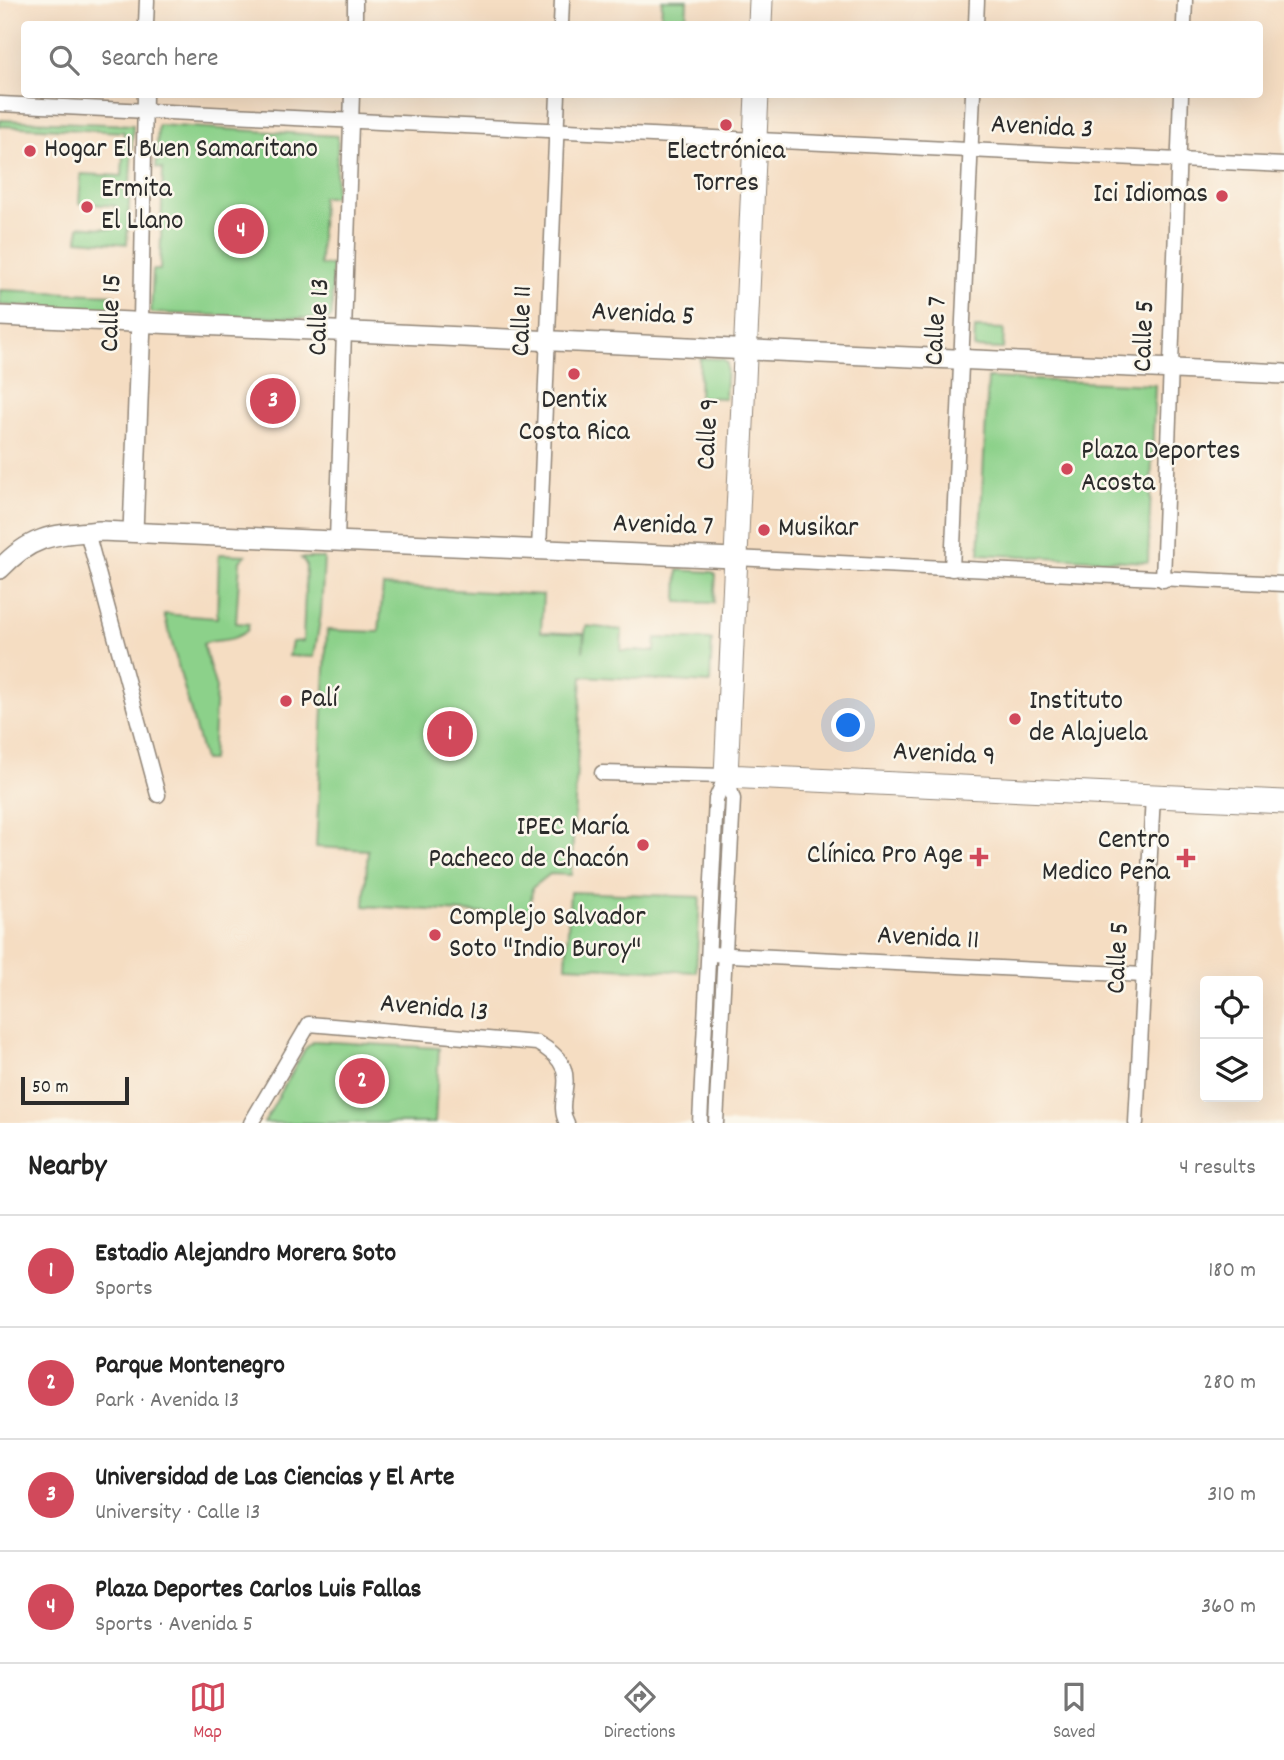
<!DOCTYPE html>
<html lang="en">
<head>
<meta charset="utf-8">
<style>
	body { margin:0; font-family:Dekko,sans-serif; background:#f6f6f6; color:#222 }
	.controls { position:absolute; right:21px; bottom:21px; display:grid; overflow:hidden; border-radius:7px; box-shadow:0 7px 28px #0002 }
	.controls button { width:63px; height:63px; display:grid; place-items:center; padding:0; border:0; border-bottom:2px solid #e0e0e0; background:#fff; color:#222; font:35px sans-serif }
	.scale { position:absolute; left:21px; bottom:18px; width:108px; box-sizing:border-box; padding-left:7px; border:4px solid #2b2b2b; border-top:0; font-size:19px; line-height:24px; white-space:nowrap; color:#2b2b2b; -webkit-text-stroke:5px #fbf7ec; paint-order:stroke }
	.you { position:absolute; left:849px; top:726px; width:24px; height:24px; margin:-18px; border:5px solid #fff; border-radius:50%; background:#1a73e8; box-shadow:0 0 0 10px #1a73e833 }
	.badge { display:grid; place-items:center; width:46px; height:46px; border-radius:50%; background:#d1495b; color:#fff; font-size:23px; font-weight:700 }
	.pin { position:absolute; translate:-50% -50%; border:4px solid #fff; box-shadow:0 2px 7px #0006 }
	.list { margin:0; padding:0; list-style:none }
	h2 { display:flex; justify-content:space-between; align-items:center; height:91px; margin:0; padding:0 28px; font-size:30px }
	h2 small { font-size:23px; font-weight:400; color:#767676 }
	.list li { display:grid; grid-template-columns:46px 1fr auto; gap:21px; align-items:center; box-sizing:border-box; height:112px; padding:0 28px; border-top:2px solid #e0e0e0 }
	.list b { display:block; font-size:26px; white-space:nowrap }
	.list p { margin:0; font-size:23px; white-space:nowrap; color:#767676 }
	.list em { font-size:23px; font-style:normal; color:#767676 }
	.icon { flex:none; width:38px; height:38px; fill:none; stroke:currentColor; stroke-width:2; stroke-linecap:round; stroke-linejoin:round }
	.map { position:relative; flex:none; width:1284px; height:1123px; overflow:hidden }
	.search { position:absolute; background:#fff; box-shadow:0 7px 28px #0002; left:21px; right:21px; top:21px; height:77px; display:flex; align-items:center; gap:18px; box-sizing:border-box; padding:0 24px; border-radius:7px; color:#767676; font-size:26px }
	.sheet { height:539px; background:#fff }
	nav { display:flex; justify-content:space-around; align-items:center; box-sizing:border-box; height:98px; border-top:2px solid #e0e0e0; background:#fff; font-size:19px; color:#767676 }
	nav a { display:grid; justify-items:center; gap:4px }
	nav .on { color:#d1495b }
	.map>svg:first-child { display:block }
</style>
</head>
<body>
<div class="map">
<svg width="1284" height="1123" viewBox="0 0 1284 1123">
	<rect width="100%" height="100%" fill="#fbf7ec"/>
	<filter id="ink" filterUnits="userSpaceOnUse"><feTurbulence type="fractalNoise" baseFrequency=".0143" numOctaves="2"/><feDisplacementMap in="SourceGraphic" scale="14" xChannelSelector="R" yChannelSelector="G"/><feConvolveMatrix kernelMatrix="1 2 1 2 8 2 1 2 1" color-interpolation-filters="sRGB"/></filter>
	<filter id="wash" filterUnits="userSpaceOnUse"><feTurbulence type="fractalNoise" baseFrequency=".00686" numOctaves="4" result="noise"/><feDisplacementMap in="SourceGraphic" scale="28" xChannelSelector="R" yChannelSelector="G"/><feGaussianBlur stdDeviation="1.57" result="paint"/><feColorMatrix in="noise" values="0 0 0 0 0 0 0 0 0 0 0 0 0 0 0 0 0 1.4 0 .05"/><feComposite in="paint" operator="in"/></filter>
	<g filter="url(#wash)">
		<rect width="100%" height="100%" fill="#f5ddc2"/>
		<g fill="#8cd18a" stroke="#5c7e5a" stroke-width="2">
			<polygon points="662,0 687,0 686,24 661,24"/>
			<polygon points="0,120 133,125 127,244 78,240 79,226 114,229 116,206 79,203 81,174 122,176 124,132 0,126"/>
			<polygon points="158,125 338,136 335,197 322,197 320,265 332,265 332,316 329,319 151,313 153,270 160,270 163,169 156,168"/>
			<polygon points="0,290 114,295 114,311 0,305"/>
			<polygon points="975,328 1004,329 1003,349 974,348"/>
			<polygon points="700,358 723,359 727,363 725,398 699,397"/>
			<polygon points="988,378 1155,385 1148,562 979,554"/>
			<path d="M219,554L246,555L240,561L236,623L249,624L247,631C226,645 220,637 203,644L216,688L212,760H204L164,614L217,618Z"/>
			<polygon points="301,558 324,558 321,614 314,657 289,656 292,642 303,641 306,564"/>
			<polygon points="678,570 712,572 716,575 714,603 677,602"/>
			<polygon points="383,586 543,595 541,632 584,634 583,652 586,626 622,630 621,651 655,651 656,638 712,640 710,683 582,676 571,875 550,874 532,888 530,916 364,906 368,850 316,847 327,630 379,632"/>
			<polygon points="570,892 700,897 696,972 566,966"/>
			<polygon points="314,1041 439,1048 435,1123 264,1123 305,1049"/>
		</g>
	</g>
	<g filter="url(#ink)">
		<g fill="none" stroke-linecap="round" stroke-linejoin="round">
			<g stroke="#908476" stroke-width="17">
				<g id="street">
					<polyline points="146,24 147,0"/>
					<polyline points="355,24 355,0"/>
					<polyline points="561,24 562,0"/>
					<polyline points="976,24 977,0"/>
					<polyline points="1184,24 1185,0"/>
					<polyline points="0,104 1284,165"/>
					<polyline points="141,322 145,94"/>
					<polyline points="87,532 158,795"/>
					<polyline points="337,540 352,94"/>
					<polyline points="539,550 558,94"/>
					<polyline points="734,558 1284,584"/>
					<polyline points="952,569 973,94"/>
					<polyline points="1163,580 1181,94"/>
					<polyline points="602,773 726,776"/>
					<polyline points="710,954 1144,975"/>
					<path d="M251,1123L309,1024L537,1043C588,1070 552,1097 567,1123"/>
					<polyline points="700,1123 716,799 726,776"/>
					<polyline points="716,1123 733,799 726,776"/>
					<polyline points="1136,1123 1153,795"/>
				</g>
			</g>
			<g stroke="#908476" stroke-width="22">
				<g id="secondary">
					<polyline points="0,316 1284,374"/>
					<polyline points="133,532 141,322"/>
					<path d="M0,569C33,534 54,535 100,531L734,558"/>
				</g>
			</g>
			<g stroke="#908476" stroke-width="25">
				<g id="primary">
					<polyline points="760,24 761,0"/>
					<polyline points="757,94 726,776 1284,802"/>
				</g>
			</g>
			<use href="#street" stroke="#fff" stroke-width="14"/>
			<use href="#secondary" stroke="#fff" stroke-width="19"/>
			<use href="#primary" stroke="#fff" stroke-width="23"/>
		</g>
	</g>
	<g fill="#d1495b" stroke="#fbf7ec" stroke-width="2.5">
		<circle cx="726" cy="125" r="7"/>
		<circle cx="30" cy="151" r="7"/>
		<circle cx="1222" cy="196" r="7"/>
		<circle cx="87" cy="207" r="7"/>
		<circle cx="574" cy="374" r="7"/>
		<circle cx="1067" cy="469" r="7"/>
		<circle cx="764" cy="530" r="7"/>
		<circle cx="286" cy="701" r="7"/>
		<circle cx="1015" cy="719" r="7"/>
		<circle cx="643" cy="845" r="7"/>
		<path d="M975.5 846.5h7v7h7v7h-7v7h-7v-7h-7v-7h7z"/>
		<path d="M1182.5 847.5h7v7h7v7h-7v7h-7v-7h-7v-7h7z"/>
		<circle cx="435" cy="935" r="7"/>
	</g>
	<g text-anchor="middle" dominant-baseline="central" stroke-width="5" stroke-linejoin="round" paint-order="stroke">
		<g font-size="28" fill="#2b2b2b" stroke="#fbf7ec">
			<text transform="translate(1042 129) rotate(3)">Avenida 3</text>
			<text transform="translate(113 313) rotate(-88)">Calle 15</text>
			<text transform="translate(643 316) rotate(3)">Avenida 5</text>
			<text transform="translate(321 317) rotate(-88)">Calle 13</text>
			<text transform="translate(524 321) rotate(-88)">Calle 11</text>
			<text transform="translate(938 331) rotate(-87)">Calle 7</text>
			<text transform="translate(1146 336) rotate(-88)">Calle 5</text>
			<text transform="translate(710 434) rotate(-87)">Calle 9</text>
			<text transform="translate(663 527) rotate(2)">Avenida 7</text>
			<text transform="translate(944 756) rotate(3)">Avenida 9</text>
			<text transform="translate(928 940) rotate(3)">Avenida 11</text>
			<text transform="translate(1120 958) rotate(-87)">Calle 5</text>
			<text transform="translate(434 1010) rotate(5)">Avenida 13</text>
		</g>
		<g font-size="28" fill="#2b2b2b" stroke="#fbf7ec" text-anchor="start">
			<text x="44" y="151">Hogar El Buen Samaritano</text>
			<text x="726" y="153" text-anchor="middle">Electrónica<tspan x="726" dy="32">Torres</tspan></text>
			<text x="101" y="191">Ermita<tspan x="101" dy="32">El Llano</tspan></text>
			<text x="1208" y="196" text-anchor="end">Ici Idiomas</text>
			<text x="574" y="402" text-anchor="middle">Dentix<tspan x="574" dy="32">Costa Rica</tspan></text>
			<text x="1081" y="453">Plaza Deportes<tspan x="1081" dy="32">Acosta</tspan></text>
			<text x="778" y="530">Musikar</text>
			<text x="300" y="701">Palí</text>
			<text x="1029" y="703">Instituto<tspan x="1029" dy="32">de Alajuela</tspan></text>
			<text x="629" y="829" text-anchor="end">IPEC María<tspan x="629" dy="32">Pacheco de Chacón</tspan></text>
			<text x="1170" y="842" text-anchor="end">Centro<tspan x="1170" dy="32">Medico Peña</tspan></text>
			<text x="963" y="857" text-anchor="end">Clínica Pro Age</text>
			<text x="449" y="919">Complejo Salvador<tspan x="449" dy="32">Soto "Indio Buroy"</tspan></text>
		</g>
	</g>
</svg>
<div class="controls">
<button><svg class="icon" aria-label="locate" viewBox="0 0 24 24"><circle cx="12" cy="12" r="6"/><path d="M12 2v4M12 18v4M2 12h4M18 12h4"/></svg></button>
<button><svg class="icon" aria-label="layers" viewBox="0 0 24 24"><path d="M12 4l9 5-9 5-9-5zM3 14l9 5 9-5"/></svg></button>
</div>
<div class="scale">50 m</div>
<div class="you"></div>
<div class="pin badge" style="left:450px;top:734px">1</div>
<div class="pin badge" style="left:362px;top:1081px">2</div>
<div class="pin badge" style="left:273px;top:401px">3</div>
<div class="pin badge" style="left:241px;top:231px">4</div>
<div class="search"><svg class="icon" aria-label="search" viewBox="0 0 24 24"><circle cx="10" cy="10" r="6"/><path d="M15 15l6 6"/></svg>Search here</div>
</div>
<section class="sheet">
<h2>Nearby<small>4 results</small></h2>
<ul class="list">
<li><span class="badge">1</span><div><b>Estadio Alejandro Morera Soto</b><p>Sports</p></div><em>180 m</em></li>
<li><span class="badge">2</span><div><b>Parque Montenegro</b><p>Park · Avenida 13</p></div><em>280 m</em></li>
<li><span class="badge">3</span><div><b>Universidad de Las Ciencias y El Arte</b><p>University · Calle 13</p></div><em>310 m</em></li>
<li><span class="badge">4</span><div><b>Plaza Deportes Carlos Luis Fallas</b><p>Sports · Avenida 5</p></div><em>360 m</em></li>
</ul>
</section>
<nav>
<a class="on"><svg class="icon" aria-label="map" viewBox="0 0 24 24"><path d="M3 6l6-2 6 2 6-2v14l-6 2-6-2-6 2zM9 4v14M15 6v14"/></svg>Map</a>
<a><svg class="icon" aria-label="directions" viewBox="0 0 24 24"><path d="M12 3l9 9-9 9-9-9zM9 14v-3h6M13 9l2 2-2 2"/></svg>Directions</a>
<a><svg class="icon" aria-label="saved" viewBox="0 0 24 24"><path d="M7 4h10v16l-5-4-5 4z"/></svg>Saved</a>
</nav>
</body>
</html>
